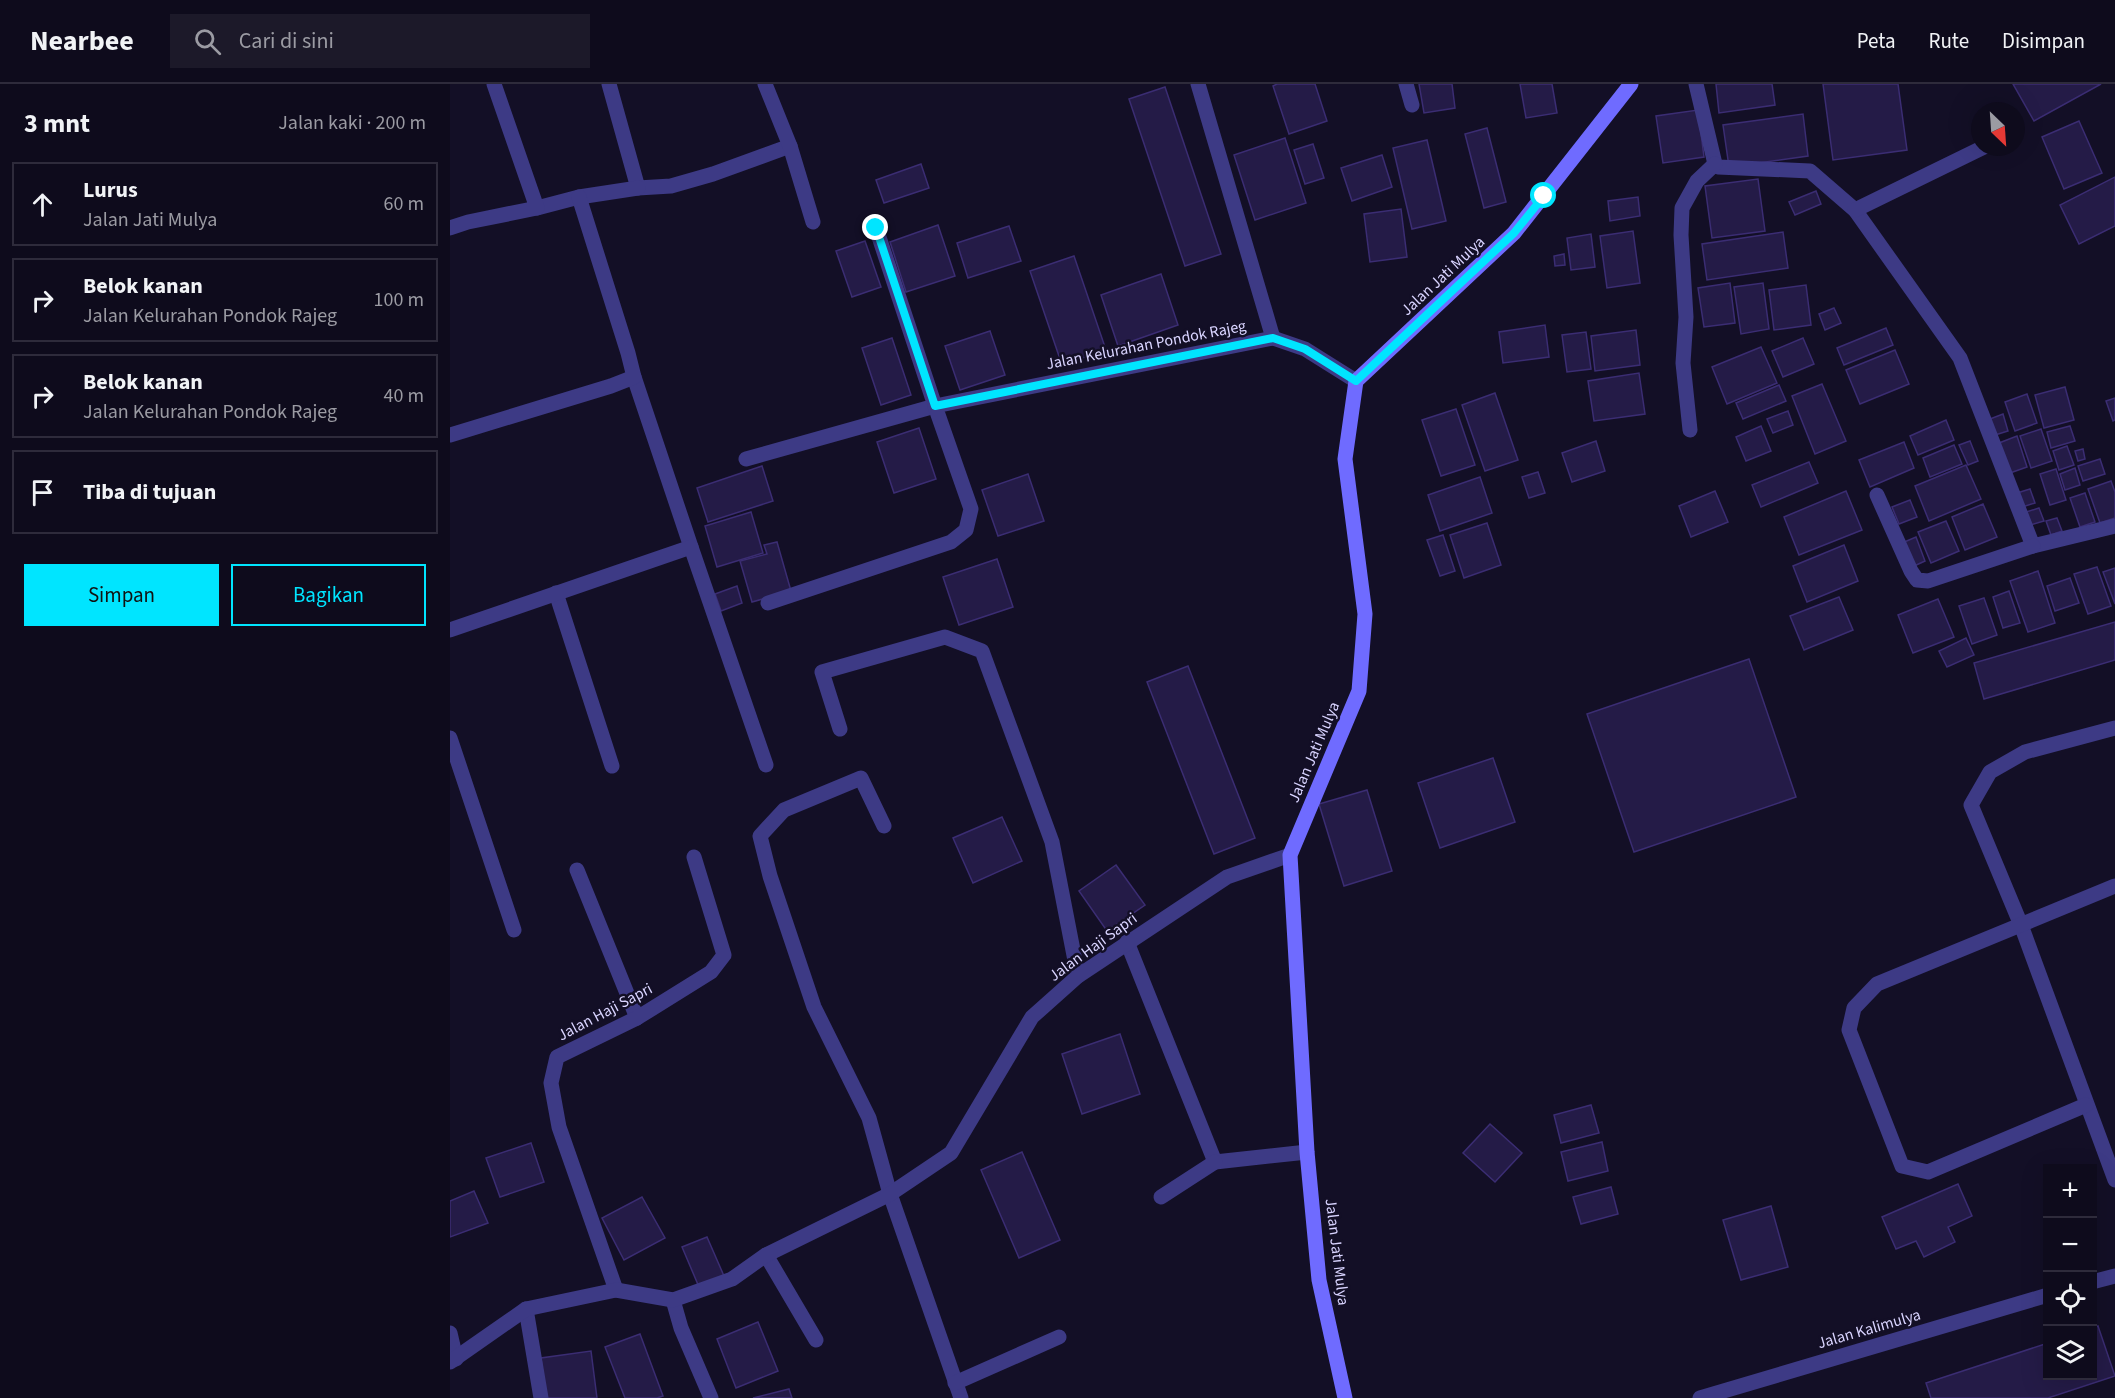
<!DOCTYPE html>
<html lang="id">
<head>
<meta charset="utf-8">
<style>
	body { margin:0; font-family:"Source Sans 3",sans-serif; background:#1c1929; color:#f1f3f6 }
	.controls { position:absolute; right:18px; bottom:18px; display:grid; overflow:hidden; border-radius:0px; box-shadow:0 6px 24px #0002 }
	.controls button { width:54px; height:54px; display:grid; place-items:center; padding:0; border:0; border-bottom:2px solid #2e2b3b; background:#0e0b1c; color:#f1f3f6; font:30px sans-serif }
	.compass { position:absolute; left:1521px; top:18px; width:54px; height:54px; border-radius:50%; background:#0e0b1c; box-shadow:0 6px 24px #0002; rotate:155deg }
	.stop { position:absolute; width:18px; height:18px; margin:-14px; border:4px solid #00e5ff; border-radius:50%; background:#fff }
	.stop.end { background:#00e5ff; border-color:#fff; box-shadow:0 2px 6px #0008 }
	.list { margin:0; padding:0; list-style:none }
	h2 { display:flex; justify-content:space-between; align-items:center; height:78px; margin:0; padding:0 24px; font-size:26px }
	h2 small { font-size:20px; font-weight:400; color:#9b9ba3 }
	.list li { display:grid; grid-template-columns:39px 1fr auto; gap:18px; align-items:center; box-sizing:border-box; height:84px; margin:0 12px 12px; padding:0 12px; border:2px solid #2e2b3b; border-radius:0px }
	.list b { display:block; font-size:22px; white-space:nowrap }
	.list p { margin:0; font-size:20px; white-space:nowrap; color:#9b9ba3 }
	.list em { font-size:20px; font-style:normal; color:#9b9ba3 }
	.actions { display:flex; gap:12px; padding:18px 24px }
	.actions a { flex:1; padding:14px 0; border:2px solid #00e5ff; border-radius:0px; text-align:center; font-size:21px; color:#00e5ff }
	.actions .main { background:#00e5ff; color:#111 }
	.icon { flex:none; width:33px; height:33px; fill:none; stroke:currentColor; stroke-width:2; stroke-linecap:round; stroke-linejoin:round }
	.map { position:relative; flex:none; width:1665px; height:1314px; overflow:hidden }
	header { display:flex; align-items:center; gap:36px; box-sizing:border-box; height:84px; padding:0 30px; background:#0e0b1c; border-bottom:2px solid #2e2b3b }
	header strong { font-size:28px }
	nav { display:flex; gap:33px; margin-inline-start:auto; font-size:21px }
	.search { width:420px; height:54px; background:#1c1929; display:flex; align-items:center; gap:15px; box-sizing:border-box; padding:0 21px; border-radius:0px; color:#9b9ba3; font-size:22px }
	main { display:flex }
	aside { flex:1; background:#0e0b1c }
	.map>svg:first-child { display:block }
</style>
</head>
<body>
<header>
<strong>Nearbee</strong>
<div class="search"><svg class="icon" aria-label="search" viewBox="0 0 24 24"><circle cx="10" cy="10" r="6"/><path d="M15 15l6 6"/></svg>Cari di sini</div>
<nav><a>Peta</a><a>Rute</a><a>Disimpan</a></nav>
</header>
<main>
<aside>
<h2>3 mnt<small>Jalan kaki · 200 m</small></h2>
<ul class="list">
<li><svg class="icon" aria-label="ahead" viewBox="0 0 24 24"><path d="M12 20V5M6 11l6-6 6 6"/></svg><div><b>Lurus</b><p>Jalan Jati Mulya</p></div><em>60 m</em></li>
<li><svg class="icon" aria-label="right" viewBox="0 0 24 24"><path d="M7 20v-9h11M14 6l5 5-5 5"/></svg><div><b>Belok kanan</b><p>Jalan Kelurahan Pondok Rajeg</p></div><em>100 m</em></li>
<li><svg class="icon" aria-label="right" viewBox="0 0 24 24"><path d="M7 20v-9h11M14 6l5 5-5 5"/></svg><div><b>Belok kanan</b><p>Jalan Kelurahan Pondok Rajeg</p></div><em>40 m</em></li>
<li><svg class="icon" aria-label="arrive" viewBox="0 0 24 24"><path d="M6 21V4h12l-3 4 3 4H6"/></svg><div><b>Tiba di tujuan</b></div></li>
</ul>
<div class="actions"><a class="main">Simpan</a><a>Bagikan</a></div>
</aside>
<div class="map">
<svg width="1665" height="1314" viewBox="0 0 1665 1314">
	<rect width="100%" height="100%" fill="#130f26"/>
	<g fill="#241b47" stroke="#3b2d73" stroke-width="1.5">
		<polygon points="827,0 865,0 877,37 839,50 823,2"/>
		<polygon points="969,0 1002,0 1005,24 974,29"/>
		<polygon points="1070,0 1102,0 1107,29 1076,34"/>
		<polygon points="1266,0 1322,0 1325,21 1269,29"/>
		<polygon points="1373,0 1448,0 1457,66 1383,76"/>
		<polygon points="1563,0 1651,0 1584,37"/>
		<polygon points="715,3 771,170 735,182 679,15"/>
		<polygon points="1248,26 1254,73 1213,79 1206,32"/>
		<polygon points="1353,30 1358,72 1279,83 1273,41"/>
		<polygon points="1629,37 1652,89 1614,105 1592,53"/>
		<polygon points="1037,44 1056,118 1034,124 1015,50"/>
		<polygon points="835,54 856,119 805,136 784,71"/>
		<polygon points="977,56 996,137 962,145 943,64"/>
		<polygon points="863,60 874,94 855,100 844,66"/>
		<polygon points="932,71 942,103 902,117 891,84"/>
		<polygon points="471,80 479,104 434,119 426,96"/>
		<polygon points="1665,93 1665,142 1629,160 1610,121"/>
		<polygon points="1308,95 1315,147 1262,154 1255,102"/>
		<polygon points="1366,107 1371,120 1345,131 1339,118"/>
		<polygon points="1188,113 1190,132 1160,137 1158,117"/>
		<polygon points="951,125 957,173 920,178 914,130"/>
		<polygon points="488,141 505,192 456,208 440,158"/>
		<polygon points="559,142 571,177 518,194 507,159"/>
		<polygon points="1183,147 1190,199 1157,204 1150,152"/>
		<polygon points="1333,148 1338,184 1257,196 1252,160"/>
		<polygon points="1141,150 1145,183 1121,186 1117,154"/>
		<polygon points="415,157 431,203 402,213 386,167"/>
		<polygon points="1114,170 1115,181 1105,182 1104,172"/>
		<polygon points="624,172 656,266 612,281 580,187"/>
		<polygon points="711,190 728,241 668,262 651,211"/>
		<polygon points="1280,199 1285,239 1254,243 1248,204"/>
		<polygon points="1313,199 1319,245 1291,250 1284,203"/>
		<polygon points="1356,201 1361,241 1324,246 1319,206"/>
		<polygon points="1384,224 1391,239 1375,246 1369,230"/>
		<polygon points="1095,241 1099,273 1053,279 1049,248"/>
		<polygon points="1436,244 1443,261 1394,281 1387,264"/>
		<polygon points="1186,246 1190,281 1145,287 1141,252"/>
		<polygon points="540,247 555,291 510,306 495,262"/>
		<polygon points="1136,248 1141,285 1117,288 1112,251"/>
		<polygon points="442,254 461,311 431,321 412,264"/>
		<polygon points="1353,254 1364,280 1333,293 1322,267"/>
		<polygon points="1311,263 1327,299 1277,320 1262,283"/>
		<polygon points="1445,266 1459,300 1410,320 1396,286"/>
		<polygon points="1189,289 1195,330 1144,337 1138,297"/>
		<polygon points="1372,300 1396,357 1365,370 1342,312"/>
		<polygon points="1329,301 1336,317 1293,335 1286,319"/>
		<polygon points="1615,303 1624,336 1594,344 1585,311"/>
		<polygon points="1045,309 1068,376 1035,387 1012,321"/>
		<polygon points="1577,310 1587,339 1565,347 1555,318"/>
		<polygon points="1665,314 1665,336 1663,337 1656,317"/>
		<polygon points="1006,325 1025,381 991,392 972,336"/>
		<polygon points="1338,327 1343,341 1323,349 1317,335"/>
		<polygon points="1553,330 1558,347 1545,351 1540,335"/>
		<polygon points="1496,336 1504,356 1468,371 1460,352"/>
		<polygon points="1311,342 1321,367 1296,377 1286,353"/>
		<polygon points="1620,342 1625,357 1601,364 1597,348"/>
		<polygon points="469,344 486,395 444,409 427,358"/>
		<polygon points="1591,345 1602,377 1581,384 1570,352"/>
		<polygon points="1567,352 1577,383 1560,389 1549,359"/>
		<polygon points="1146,357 1155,387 1122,398 1112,369"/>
		<polygon points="1520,357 1528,377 1518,381 1509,361"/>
		<polygon points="1454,358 1464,384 1420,403 1409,376"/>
		<polygon points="1504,361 1512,380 1480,393 1473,374"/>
		<polygon points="1617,362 1624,381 1609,386 1603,367"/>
		<polygon points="1633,365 1635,375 1628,377 1625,367"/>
		<polygon points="1650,375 1655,390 1633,397 1628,382"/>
		<polygon points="1359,378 1368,399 1311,423 1302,401"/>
		<polygon points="1516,381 1531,415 1479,437 1465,402"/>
		<polygon points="312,382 323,417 258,438 247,404"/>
		<polygon points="1625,384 1630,401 1615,406 1610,390"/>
		<polygon points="1606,385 1616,416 1600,421 1590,390"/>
		<polygon points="1088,388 1095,409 1079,414 1072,393"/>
		<polygon points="578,390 594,437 548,452 532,406"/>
		<polygon points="1030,393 1042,429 990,447 978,411"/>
		<polygon points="1661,397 1665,408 1665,434 1650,439 1638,405"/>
		<polygon points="1580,405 1585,419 1572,423 1567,409"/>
		<polygon points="1265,407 1278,438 1241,453 1229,422"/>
		<polygon points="1396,407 1412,446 1349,471 1334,433"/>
		<polygon points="1635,409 1645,438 1630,443 1620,414"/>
		<polygon points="1460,416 1467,433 1449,440 1442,423"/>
		<polygon points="1533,420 1547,453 1515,466 1502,433"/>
		<polygon points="1589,424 1594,437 1577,442 1573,429"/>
		<polygon points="301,428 313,469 267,483 255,442"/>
		<polygon points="1607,434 1612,447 1601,451 1596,437"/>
		<polygon points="1496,437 1509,467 1481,479 1468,448"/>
		<polygon points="1037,439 1051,481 1014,494 1000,451"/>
		<polygon points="993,451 1005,487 990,492 977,456"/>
		<polygon points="1466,453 1475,477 1462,483 1452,459"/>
		<polygon points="327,458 341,507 302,518 290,477 317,470 314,461"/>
		<polygon points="1394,461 1408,497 1357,518 1343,482"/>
		<polygon points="547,475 563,523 509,541 493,493"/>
		<polygon points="1647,483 1661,522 1638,530 1624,490"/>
		<polygon points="1665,484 1665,520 1653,488"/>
		<polygon points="1588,487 1605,539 1578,548 1560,497"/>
		<polygon points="1620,494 1629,519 1605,527 1597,502"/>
		<polygon points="287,502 292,519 271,527 265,510"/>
		<polygon points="1559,507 1570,539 1553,544 1543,513"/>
		<polygon points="1389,513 1403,546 1354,566 1340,532"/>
		<polygon points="1534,514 1547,551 1522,560 1509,522"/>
		<polygon points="1488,515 1504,553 1463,569 1448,531"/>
		<polygon points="1665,538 1665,576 1534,615 1524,579"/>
		<polygon points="1516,554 1524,571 1497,583 1489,567"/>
		<polygon points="1299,575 1346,713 1184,768 1137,630"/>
		<polygon points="738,582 805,754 764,770 697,598"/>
		<polygon points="1043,674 1065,738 990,764 968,699"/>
		<polygon points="917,706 942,787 894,802 869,720"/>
		<polygon points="552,733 572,777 523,799 503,754"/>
		<polygon points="666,781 695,821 657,847 629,807"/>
		<polygon points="670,950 690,1010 632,1030 612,970"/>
		<polygon points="1141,1021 1149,1049 1111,1059 1104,1031"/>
		<polygon points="1040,1040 1072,1069 1045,1098 1013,1069"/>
		<polygon points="1152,1058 1158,1087 1118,1097 1111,1068"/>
		<polygon points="81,1059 94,1098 50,1113 36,1074"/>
		<polygon points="572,1068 610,1156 569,1174 531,1086"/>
		<polygon points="1508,1100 1522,1132 1498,1143 1505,1158 1474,1173 1466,1157 1446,1165 1432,1133"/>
		<polygon points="1161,1103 1168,1130 1131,1140 1123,1113"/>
		<polygon points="24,1107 38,1139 0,1153 0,1117"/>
		<polygon points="192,1113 215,1154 174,1176 152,1134"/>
		<polygon points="1321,1122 1338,1183 1291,1196 1273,1136"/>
		<polygon points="257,1153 274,1192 249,1203 232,1163"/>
		<polygon points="308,1238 328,1287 286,1304 267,1255"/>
		<polygon points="1648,1242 1665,1292 1598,1314 1481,1314 1476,1299 1598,1259 1598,1292 1642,1292 1642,1244"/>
		<polygon points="190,1250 213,1312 207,1314 175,1314 155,1263"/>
		<polygon points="141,1267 147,1314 96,1314 91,1274"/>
		<polygon points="339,1305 342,1314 303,1314"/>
	</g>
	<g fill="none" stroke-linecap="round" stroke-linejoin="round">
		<polyline stroke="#3d3a85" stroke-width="15" points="316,1171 366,1256"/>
		<g stroke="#3d3a85" stroke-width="15">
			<polyline points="159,0 188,104 221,102 263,90 340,62"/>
			<polyline points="315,0 340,62 363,138"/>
			<polyline points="748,0 823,254"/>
			<polyline points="956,0 962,21"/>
			<polyline points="1246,0 1265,80"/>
			<polyline points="1265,80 1268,83 1360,87 1405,126 1510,274 1583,462 1665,442"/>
			<polyline points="87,124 129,113 188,104"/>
			<polyline points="1405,126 1534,63"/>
			<polyline points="0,144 18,138 87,124 44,0"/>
			<polyline points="184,293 241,463"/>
			<polyline points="1240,346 1233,279 1236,233 1231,151 1232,124 1247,97 1265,80"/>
			<polyline points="0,351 161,302 184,293 178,269 129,113"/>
			<polyline points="296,375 485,322 426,144"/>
			<polyline points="1427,411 1461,487 1467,496 1478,497 1583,462"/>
			<polyline points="106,509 162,682"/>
			<polyline points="318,519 501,458 516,446 521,425 485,322 823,254 855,265 906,297"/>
			<polyline points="0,546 241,463 316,681"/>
			<polyline points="1665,644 1575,668 1540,688 1521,721 1571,841 1665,1096"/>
			<polyline points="390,645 372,588 495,553 532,567 602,758 628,892"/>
			<polyline points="0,654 64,846"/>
			<polyline points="434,742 411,694 334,726 310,752 320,792 364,923 419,1034 440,1110 511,1314"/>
			<polyline points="127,786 187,934"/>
			<polyline points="677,858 765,1078 857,1068"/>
			<polyline points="1636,1021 1478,1088 1452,1082 1399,946 1404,924 1427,900 1665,802"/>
			<polyline points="711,1113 765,1078"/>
			<polyline points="166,1206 109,1043 101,999 107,973 187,934 261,888 274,871 244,773"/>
			<polyline points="223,1216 231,1244 261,1314"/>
			<polyline points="76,1225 91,1314"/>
			<polyline points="0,1249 6,1275"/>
			<polyline points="0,1278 76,1225 166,1206 223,1216 282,1195 316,1171 440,1110 501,1069 582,933 628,892 777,793 840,771"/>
			<polyline points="505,1299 609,1253"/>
		</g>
		<g stroke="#3d3a85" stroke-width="15">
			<polyline points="1642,1198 1665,1192"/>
			<polyline points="1250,1314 1598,1211"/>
		</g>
		<polyline stroke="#6f6bff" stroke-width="15" points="895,1314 869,1196 857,1068 840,771 909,607 915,530 895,375 906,297 1064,149 1181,0"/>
	</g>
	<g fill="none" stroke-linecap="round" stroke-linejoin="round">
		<polyline stroke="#00e5ff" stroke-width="8" points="426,144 485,322 823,254 855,265 906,297 1064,149 1094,112"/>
	</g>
	<g text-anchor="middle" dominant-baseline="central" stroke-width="5" stroke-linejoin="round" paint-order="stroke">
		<g font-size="16" fill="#d9d4ff" stroke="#130f26">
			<text transform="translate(993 192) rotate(-43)">Jalan Jati Mulya</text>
			<text transform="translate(696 261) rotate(-11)">Jalan Kelurahan Pondok Rajeg</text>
			<text transform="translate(864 668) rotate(-67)">Jalan Jati Mulya</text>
			<text transform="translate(643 863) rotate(-36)">Jalan Haji Sapri</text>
			<text transform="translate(155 928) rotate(-28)">Jalan Haji Sapri</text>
			<text transform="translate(887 1168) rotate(83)">Jalan Jati Mulya</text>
			<text transform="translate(1419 1245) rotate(-16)">Jalan Kalimulya</text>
		</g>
	</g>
</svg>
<div class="controls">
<button>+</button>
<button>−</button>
<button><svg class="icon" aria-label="locate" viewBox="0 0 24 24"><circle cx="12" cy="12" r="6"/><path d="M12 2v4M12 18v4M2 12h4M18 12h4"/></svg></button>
<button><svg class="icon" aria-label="layers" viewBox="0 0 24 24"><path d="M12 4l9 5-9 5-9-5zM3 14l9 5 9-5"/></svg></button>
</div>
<svg class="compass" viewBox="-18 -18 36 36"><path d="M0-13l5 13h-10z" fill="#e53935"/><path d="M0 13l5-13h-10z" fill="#9b9ba3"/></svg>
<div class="stop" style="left:1094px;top:112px"></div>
<div class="stop end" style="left:426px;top:144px"></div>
</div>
</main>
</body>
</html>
